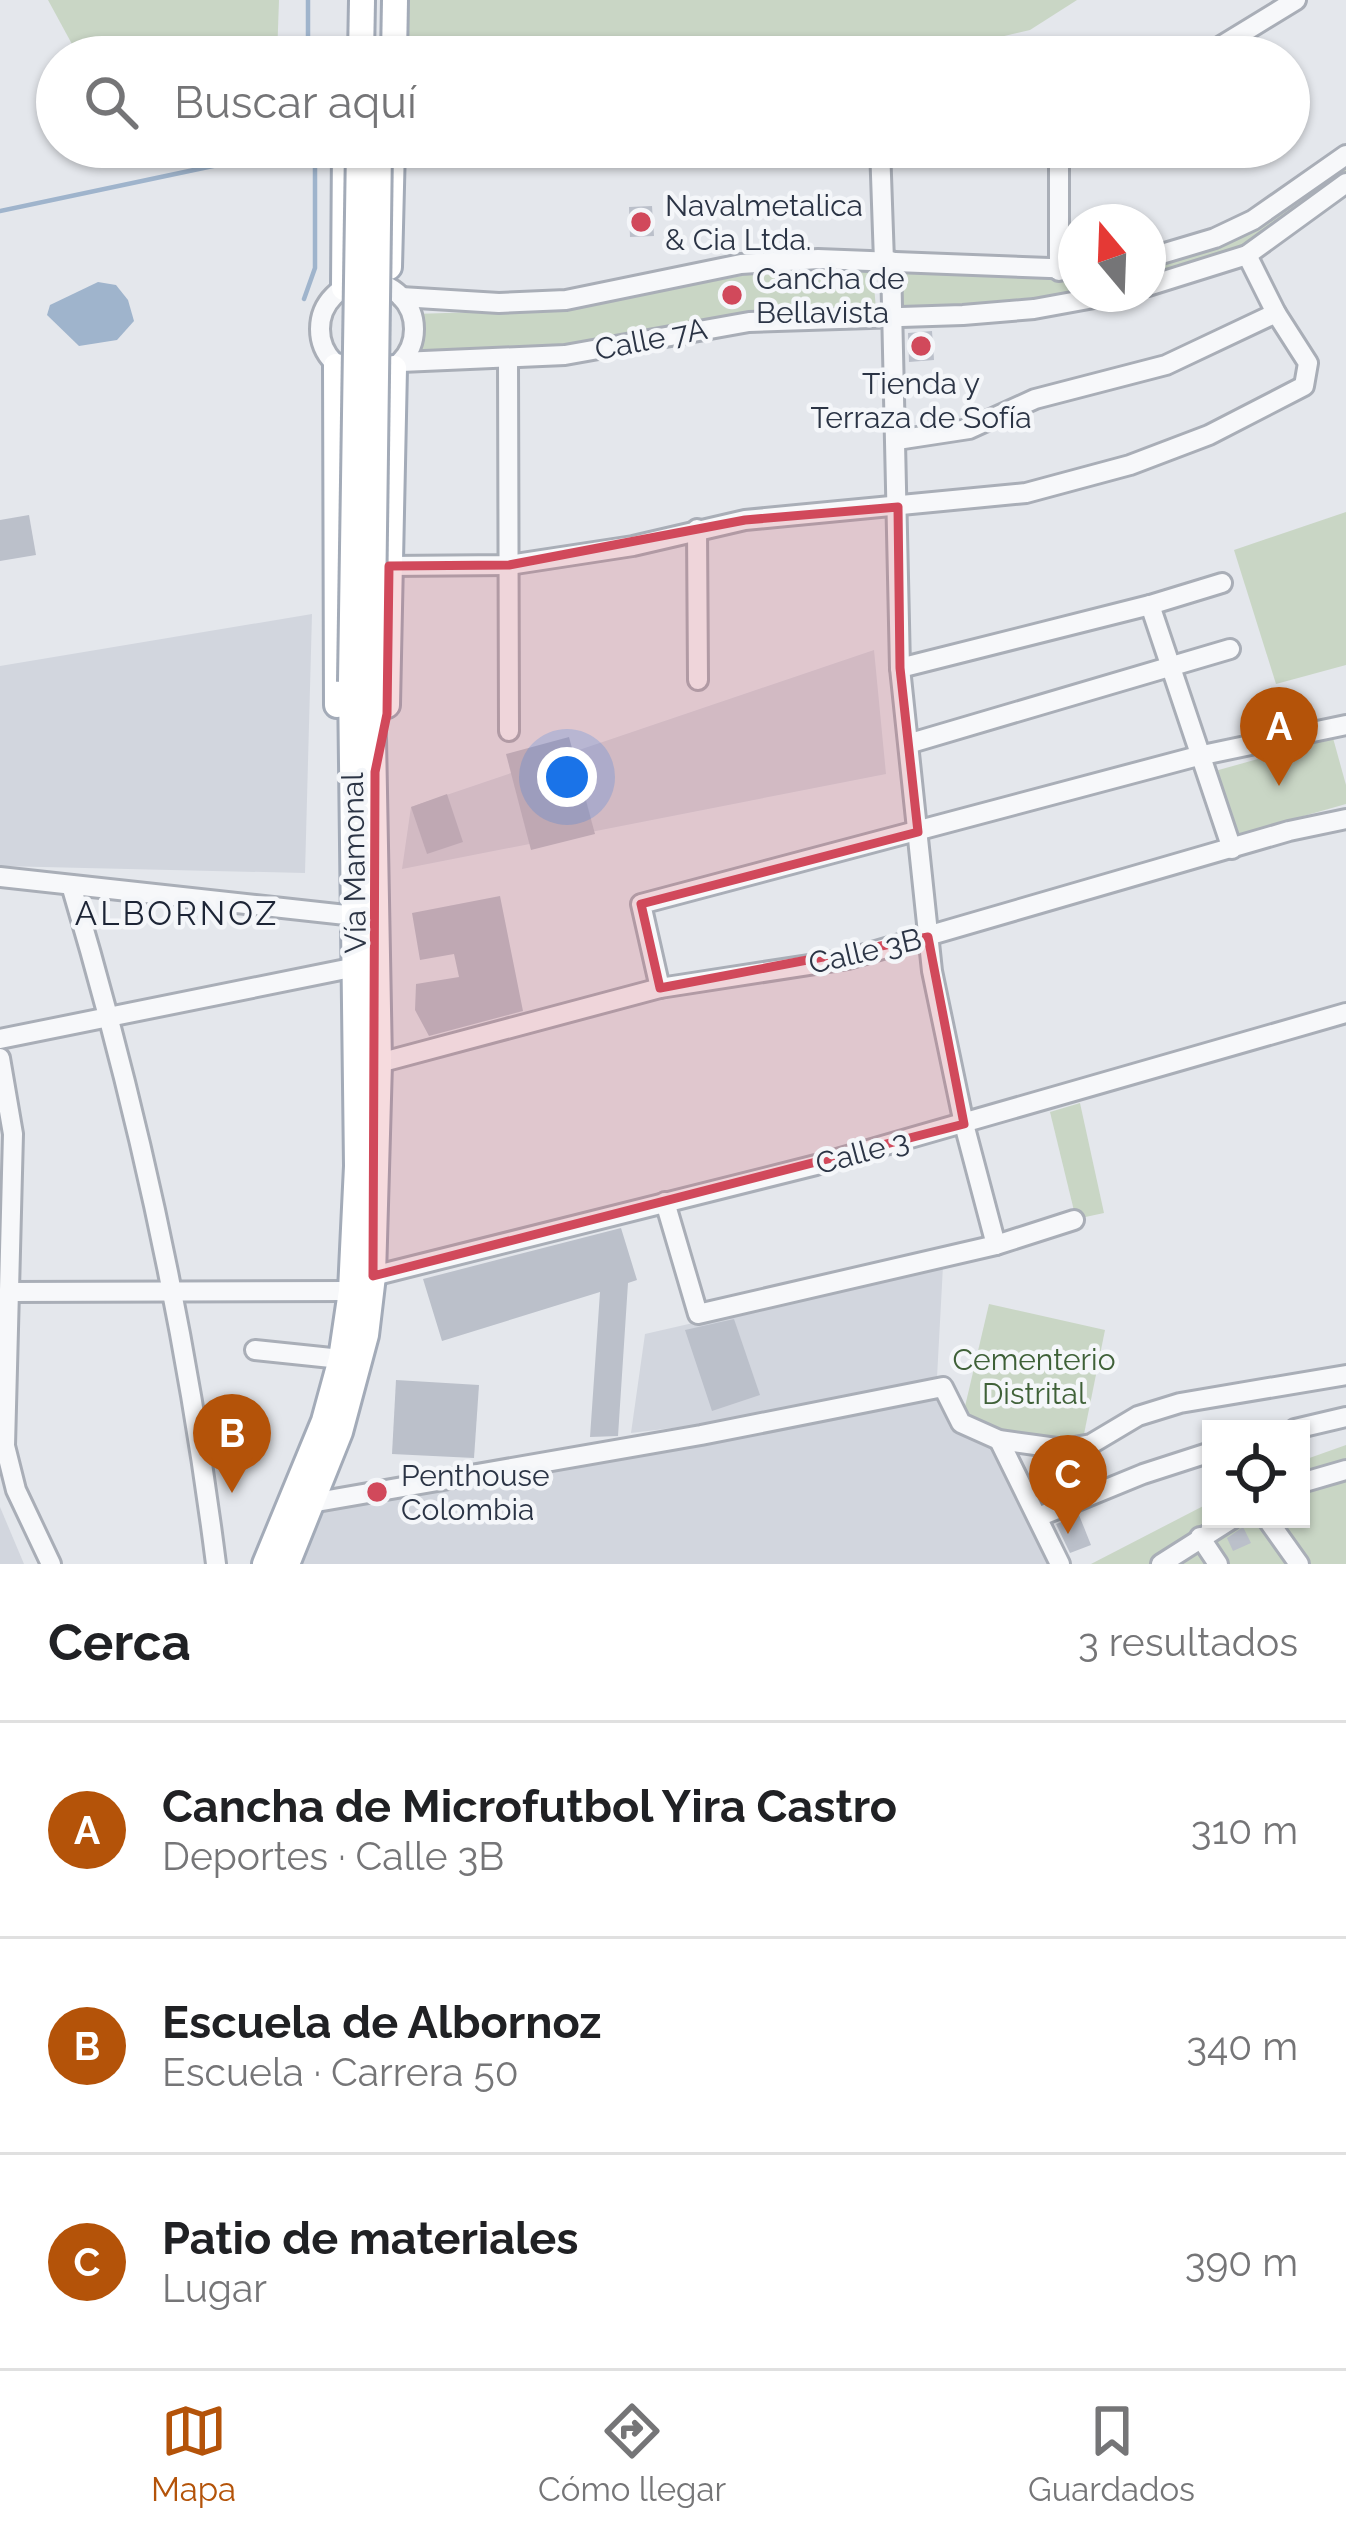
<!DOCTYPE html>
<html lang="es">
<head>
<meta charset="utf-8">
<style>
	body { margin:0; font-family:Raleway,sans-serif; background:#f2f2f2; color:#202124 }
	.controls { position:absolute; right:36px; bottom:36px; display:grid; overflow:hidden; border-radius:0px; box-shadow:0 3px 9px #0004 }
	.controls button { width:108px; height:108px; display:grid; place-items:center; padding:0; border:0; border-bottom:3px solid #e0e0e0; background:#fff; color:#202124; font:60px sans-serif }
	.compass { position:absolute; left:1058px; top:204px; width:108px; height:108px; border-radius:50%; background:#fff; box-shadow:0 3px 9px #0004; rotate:341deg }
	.you { position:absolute; left:567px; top:777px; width:42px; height:42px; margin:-30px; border:9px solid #fff; border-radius:50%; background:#1a73e8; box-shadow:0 0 0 18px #1a73e833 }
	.badge { display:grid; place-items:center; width:78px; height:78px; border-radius:50%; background:#b45309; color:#fff; font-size:39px; font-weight:700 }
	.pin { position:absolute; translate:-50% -99px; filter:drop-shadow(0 3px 6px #0008) }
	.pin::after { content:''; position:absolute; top:63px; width:42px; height:36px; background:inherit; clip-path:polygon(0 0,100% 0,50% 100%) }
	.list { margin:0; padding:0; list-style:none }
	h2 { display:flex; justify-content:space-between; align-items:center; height:156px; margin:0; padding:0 48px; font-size:51px }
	h2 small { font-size:39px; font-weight:400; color:#757577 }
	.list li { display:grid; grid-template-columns:78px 1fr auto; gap:36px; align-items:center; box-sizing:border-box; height:216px; padding:0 48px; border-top:3px solid #e0e0e0 }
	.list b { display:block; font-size:45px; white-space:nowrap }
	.list p { margin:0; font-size:39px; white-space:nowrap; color:#757577 }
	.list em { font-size:39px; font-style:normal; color:#757577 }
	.icon { flex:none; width:66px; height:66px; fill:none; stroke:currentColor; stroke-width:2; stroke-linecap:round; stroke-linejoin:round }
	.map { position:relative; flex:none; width:1346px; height:1564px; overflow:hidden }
	.search { position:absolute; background:#fff; box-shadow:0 3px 9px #0004; left:36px; right:36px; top:36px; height:132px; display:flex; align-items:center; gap:30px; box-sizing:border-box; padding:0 42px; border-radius:66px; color:#757577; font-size:45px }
	.sheet { height:804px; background:#fff }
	nav { display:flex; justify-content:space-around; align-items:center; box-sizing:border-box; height:168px; border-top:3px solid #e0e0e0; background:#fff; font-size:33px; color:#757577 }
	nav a { display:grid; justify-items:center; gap:6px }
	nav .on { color:#b45309 }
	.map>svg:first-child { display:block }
</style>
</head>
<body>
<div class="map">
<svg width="1346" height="1564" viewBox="0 0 1346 1564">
	<rect width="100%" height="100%" fill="#e4e7ec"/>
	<g fill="#d2d6de">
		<polygon points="312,614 305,873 0,866 0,666"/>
		<polygon points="874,650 886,774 402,869 411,807"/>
		<polygon points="943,1266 936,1396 950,1428 1000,1443 1058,1564 292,1564 319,1497 730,1421 631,1433 645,1334"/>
		<polygon points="0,1507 24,1564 0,1564"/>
	</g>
	<g fill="#c9d6c5">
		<polygon points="48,0 279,0 277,57 79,57"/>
		<polygon points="406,0 1077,0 1030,30 916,57 406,57"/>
		<polygon points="1346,161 1346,172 1241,248 1148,278 1148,264 1235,235"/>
		<polygon points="873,272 876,310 507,355 412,357 420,339 414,314 568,309 746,275"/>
		<polygon points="901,273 1060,279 1076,276 1076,294 900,309"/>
		<polygon points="1346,512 1346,665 1276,684 1234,550"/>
		<polygon points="1333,738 1346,785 1346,804 1233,836 1215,771"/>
		<polygon points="1080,1103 1104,1213 1076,1219 1050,1112"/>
		<polygon points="989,1304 1105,1330 1081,1449 959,1432"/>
		<polygon points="1346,1445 1346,1564 1091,1564 1211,1502 1211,1519 1301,1519 1301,1461"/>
	</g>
	<polygon fill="#9fb4cc" points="98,282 116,285 128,300 134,321 117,340 79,346 47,315 50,305"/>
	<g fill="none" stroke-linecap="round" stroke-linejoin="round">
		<g stroke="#9fb4cc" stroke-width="4.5">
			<polyline points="308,0 308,57"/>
			<polyline points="0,211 284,151 315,158 315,268 304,299"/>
		</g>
	</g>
	<g fill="#bbc0ca">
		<polygon points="652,206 654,236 630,237 629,207"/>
		<polygon points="932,331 934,360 909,362 908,333"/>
		<polygon points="29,515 36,555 0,561 0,520"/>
		<polygon points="569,737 595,834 531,850 506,754"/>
		<polygon points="447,794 463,842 427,854 411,807"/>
		<polygon points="500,896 523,1011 429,1036 415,1010 416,984 459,977 454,954 420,960 412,913"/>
		<polygon points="621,1228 637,1280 628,1283 618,1436 590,1437 600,1292 442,1341 423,1279"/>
		<polygon points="734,1319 760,1395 712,1411 685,1330"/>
		<polygon points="396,1380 479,1385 474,1458 392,1454"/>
		<polygon points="1079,1515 1091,1545 1070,1553 1056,1524"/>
		<polygon points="1243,1527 1251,1543 1233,1551 1227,1538"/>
	</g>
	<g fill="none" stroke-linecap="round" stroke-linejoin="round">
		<g stroke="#a9aeb7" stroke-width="24">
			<g id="minor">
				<polyline points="1203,57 1296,0"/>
				<polyline points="880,147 884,261"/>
				<polyline points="1059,147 1059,271"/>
				<polyline points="1148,258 1215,238 1253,220 1346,155"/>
				<polyline points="891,261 900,668 932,971 964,1124 996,1245"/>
				<circle cx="367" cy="329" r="47"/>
				<polyline points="1148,286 1247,255 1346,183"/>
				<polyline points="401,297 499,303 566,300 741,264 818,259 1076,269"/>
				<polyline points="508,360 509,731"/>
				<polyline points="401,362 565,355 749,322 963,315 1034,309 1116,294"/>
				<polyline points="897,440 969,429 1035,399 1166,365 1276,313"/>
				<polyline points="697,529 698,680"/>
				<polyline points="389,566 509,565 633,546 745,520 1026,493 1130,465 1209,435 1304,386 1308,363 1276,313 1247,255"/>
				<polyline points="1150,605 1232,849"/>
				<polyline points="900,668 1150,605 1222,583"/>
				<polyline points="911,743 1230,649"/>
				<polyline points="0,877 355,916"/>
				<path d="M71,885C137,1106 187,1334 216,1564"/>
				<polyline points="660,988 641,904 1198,756 1346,725"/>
				<polyline points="0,1039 356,967"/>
				<polyline points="0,1058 13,1134 5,1446 16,1490 51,1564"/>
				<polyline points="379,1063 660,988 848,959 1289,831 1346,819"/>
				<polyline points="665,1202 698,1314 996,1245 1074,1220"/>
				<polyline points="373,1276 816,1165 1346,1013"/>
				<polyline points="9,1292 351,1291"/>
				<polyline points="255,1350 341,1359"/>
				<polyline points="1295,1429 1346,1417"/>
				<polyline points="999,1440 1060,1564"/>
				<polyline points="1301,1483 1346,1470"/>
				<polyline points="311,1503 701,1435 943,1387 961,1423 999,1440 1064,1449 1091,1444 1138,1416 1180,1403 1346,1375"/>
				<polyline points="1038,1517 1143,1474 1211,1452"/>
				<polyline points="1267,1519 1299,1564"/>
				<polyline points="1200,1537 1218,1564"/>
				<polyline points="1161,1564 1232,1519"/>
			</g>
		</g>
		<g stroke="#a3abb8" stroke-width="30">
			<g id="major">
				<polyline points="361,57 362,0"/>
				<polyline points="394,57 395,0"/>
				<polyline points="389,267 392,147"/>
				<polyline points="344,288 345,147"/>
				<polyline points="336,366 337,705"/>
				<polyline points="387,705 394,368"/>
				<polyline points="265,1564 324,1421 341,1359 351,1291 357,1166 351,682"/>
				<polyline points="287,1564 340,1432 366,1335 373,1276 379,1063 372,683"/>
			</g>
		</g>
		<use href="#minor" stroke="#f7f8fa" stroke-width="18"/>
		<use href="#major" stroke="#fff" stroke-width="24"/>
		<g stroke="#a3abb8" stroke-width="30" stroke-linecap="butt">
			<g id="major-bridge">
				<polyline points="351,682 359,147"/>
				<polyline points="372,683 379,147"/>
			</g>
		</g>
		<use href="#major-bridge" stroke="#fff" stroke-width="24"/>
	</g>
	<path fill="#d1495b" fill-opacity="0.2" stroke="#d1495b" stroke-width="9" stroke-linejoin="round" d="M898,507L900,668L918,832L641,904L660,988L928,937L964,1124L373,1276L375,772L387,714L389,566L509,565L745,520Z"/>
	<g fill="#d1495b" stroke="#f4f6f9" stroke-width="4.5">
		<circle cx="641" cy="222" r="12"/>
		<circle cx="732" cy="295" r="12"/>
		<circle cx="921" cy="346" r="12"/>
		<circle cx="377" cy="1492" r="12"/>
	</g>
	<g text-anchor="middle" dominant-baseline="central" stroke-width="9" stroke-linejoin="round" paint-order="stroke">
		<g font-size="30" fill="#2b3445" stroke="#f4f6f9" text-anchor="start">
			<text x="665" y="205">Navalmetalica<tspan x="665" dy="34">&amp; Cia Ltda.</tspan></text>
			<text x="756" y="278">Cancha de<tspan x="756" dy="34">Bellavista</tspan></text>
			<text x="921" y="383" text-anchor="middle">Tienda y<tspan x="921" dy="34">Terraza de Sofía</tspan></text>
			<text x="401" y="1475">Penthouse<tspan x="401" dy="34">Colombia</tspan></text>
		</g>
		<g font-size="30" fill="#2b3445" stroke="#f4f6f9">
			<text transform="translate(651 339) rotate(-11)">Calle 7A</text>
			<text transform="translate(354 863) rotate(-91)">Vía Mamonal</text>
			<text transform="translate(865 951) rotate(-13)">Calle 3B</text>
			<text transform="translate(862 1152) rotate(-15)">Calle 3</text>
		</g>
		<g font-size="30" fill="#3f6138" stroke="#f4f6f9">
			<text x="1034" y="1359">Cementerio<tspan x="1034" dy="34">Distrital</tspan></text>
		</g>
		<g font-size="33" letter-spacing="3" fill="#1d2536" stroke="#f4f6f9">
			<text x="177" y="913">ALBORNOZ</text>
		</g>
	</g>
</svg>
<div class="controls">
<button><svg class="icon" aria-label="locate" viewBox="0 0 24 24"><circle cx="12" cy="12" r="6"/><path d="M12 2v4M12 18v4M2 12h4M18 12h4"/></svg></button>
</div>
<svg class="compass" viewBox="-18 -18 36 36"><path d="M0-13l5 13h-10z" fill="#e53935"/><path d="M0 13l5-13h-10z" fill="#757577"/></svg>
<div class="you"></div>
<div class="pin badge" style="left:1279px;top:786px">A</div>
<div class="pin badge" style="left:232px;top:1493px">B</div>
<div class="pin badge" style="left:1068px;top:1534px">C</div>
<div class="search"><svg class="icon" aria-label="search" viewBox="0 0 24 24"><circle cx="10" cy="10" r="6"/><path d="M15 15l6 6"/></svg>Buscar aquí</div>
</div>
<section class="sheet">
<h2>Cerca<small>3 resultados</small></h2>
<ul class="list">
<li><span class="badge">A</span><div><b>Cancha de Microfutbol Yira Castro</b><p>Deportes · Calle 3B</p></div><em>310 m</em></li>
<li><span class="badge">B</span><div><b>Escuela de Albornoz</b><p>Escuela · Carrera 50</p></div><em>340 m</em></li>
<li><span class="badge">C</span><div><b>Patio de materiales</b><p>Lugar</p></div><em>390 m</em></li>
</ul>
</section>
<nav>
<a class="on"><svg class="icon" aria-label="map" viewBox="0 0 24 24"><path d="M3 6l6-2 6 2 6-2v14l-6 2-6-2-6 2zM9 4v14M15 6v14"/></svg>Mapa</a>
<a><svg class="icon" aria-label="directions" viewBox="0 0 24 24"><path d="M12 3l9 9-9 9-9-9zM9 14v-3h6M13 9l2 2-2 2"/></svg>Cómo llegar</a>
<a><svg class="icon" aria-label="saved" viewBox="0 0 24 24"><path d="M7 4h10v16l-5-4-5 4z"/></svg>Guardados</a>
</nav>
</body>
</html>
